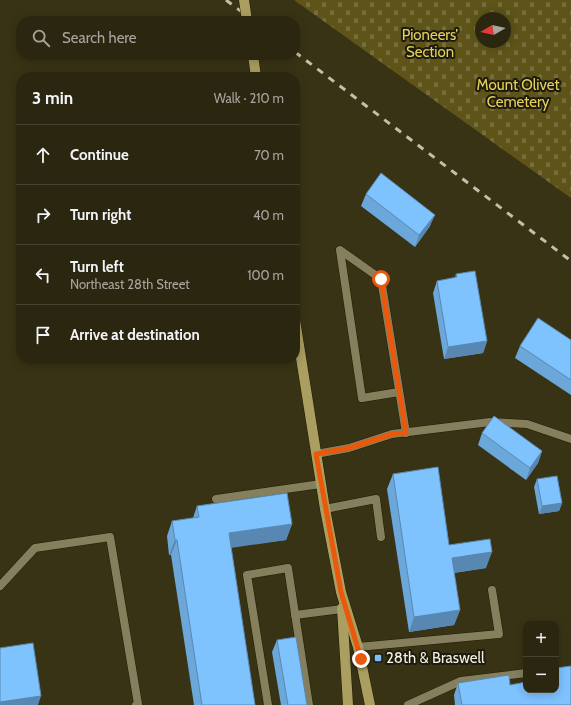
<!DOCTYPE html>
<html lang="en">
<head>
<meta charset="utf-8">
<style>
	body { margin:0; font-family:Cabin,sans-serif; background:#332e19; color:#f1f3f6 }
	.controls { position:absolute; right:12px; bottom:12px; display:grid; overflow:hidden; border-radius:8px; box-shadow:0 2px 10px #0003 }
	.controls button { width:36px; height:36px; display:grid; place-items:center; padding:0; border:0; border-bottom:1px solid #474330; background:#2b2610; color:#f1f3f6; font:20px sans-serif }
	.compass { position:absolute; left:475px; top:12px; width:36px; height:36px; border-radius:50%; background:#2b2610; box-shadow:0 2px 10px #0003; rotate:261deg }
	.stop { position:absolute; width:12px; height:12px; margin:-9px; border:3px solid #ea580c; border-radius:50%; background:#fff }
	.stop.end { background:#ea580c; border-color:#fff; box-shadow:0 1px 4px #0008 }
	.list { margin:0; padding:0; list-style:none }
	h2 { display:flex; justify-content:space-between; align-items:center; height:52px; margin:0; padding:0 16px; font-size:17px }
	h2 small { font-size:13px; font-weight:400; color:#a6a59f }
	.list li { display:grid; grid-template-columns:26px 1fr auto; gap:12px; align-items:center; box-sizing:border-box; height:60px; padding:0 16px; border-top:1px solid #474330 }
	.list b { display:block; font-size:15px; white-space:nowrap }
	.list p { margin:0; font-size:13px; white-space:nowrap; color:#a6a59f }
	.list em { font-size:13px; font-style:normal; color:#a6a59f }
	.icon { flex:none; width:22px; height:22px; fill:none; stroke:currentColor; stroke-width:2; stroke-linecap:round; stroke-linejoin:round }
	.map { position:relative; flex:none; width:571px; height:705px; overflow:hidden }
	.search { position:absolute; background:#2b2610; box-shadow:0 2px 10px #0003; left:16px; top:16px; width:284px; height:44px; display:flex; align-items:center; gap:10px; box-sizing:border-box; padding:0 14px; border-radius:16px; color:#a6a59f; font-size:15px }
	.panel { position:absolute; background:#2b2610; box-shadow:0 2px 10px #0003; left:16px; top:72px; width:284px; height:292px; border-radius:16px }
	.map>svg:first-child { display:block }
</style>
</head>
<body>
<div class="map">
<svg width="571" height="705" viewBox="0 0 571 705">
	<defs>
		<pattern id="cemetery-stones" width="16" height="16" patternUnits="userSpaceOnUse"><rect width="16" height="16" fill="#5e5419"/><path d="M2 7V4a2 2 0 0 1 4 0v3zM10 15v-3a2 2 0 0 1 4 0v3z" fill="#766d3a"/></pattern>
	</defs>
	<rect width="100%" height="100%" fill="#393315"/>
	<path fill="url(#cemetery-stones)" fill-rule="evenodd" d="M294,0H571V198ZM481,18H505V42H481Z"/>
	<g fill="none" stroke-linecap="round" stroke-linejoin="round">
		<g stroke="#201b00" stroke-width="9">
			<g id="service">
				<polyline points="399,392 362,398 340,250 381,279 406,433"/>
				<polyline points="316,454 349,448 392,434 490,422 527,424 571,439"/>
				<polyline points="216,499 321,484"/>
				<polyline points="325,509 376,499 381,537"/>
				<polyline points="0,586 35,548 110,537 138,704 136,705"/>
				<polyline points="295,615 342,609"/>
				<polyline points="358,647 499,634 492,590"/>
				<polyline points="268,705 247,575 288,568 309,705"/>
				<polyline points="408,705 461,681 526,673"/>
			</g>
		</g>
		<g stroke="#201b00" stroke-width="11">
			<g id="primary">
				<polyline points="253,55 256,77"/>
				<polyline points="295,320 325,509 341,592 358,647 370,705"/>
				<polyline points="342,608 348,705"/>
			</g>
		</g>
		<use href="#service" stroke="#857f5e" stroke-width="8"/>
		<use href="#primary" stroke="#aa9e60" stroke-width="10"/>
		<g stroke="#c3bfaa" stroke-width="3" stroke-dasharray="7 7" stroke-linecap="butt">
			<polyline points="226,0 254,21"/>
			<polyline points="295,52 571,261"/>
		</g>
		<g stroke="#201b00" stroke-width="11" stroke-linecap="butt">
			<polyline id="primary-bridge" points="244,0 247,21"/>
		</g>
		<use href="#primary-bridge" stroke="#aa9e60" stroke-width="10"/>
	</g>
	<g fill="#6ca7da">
		<polygon points="366,194 430,226 415,247 361,206"/>
		<polygon points="456,274 487,341 483,353 444,359 433,293 437,281 455,278"/>
		<polygon points="571,340 571,395 515,358 520,346"/>
		<polygon points="482,433 542,451 538,463 526,480 478,445"/>
		<polygon points="393,474 449,545 486,568 454,573 460,610 454,625 409,632 387,489"/>
		<polygon points="537,479 562,503 559,511 539,514 534,487"/>
		<polygon points="197,506 292,524 286,540 231,547 255,705 194,705 171,555 169,555 167,536 172,521 193,518"/>
		<polygon points="277,640 307,705 281,705 272,652"/>
		<polygon points="458,683 571,705 455,705 454,695"/>
	</g>
	<g fill="#5888b2">
		<polygon points="435,215 430,226 415,247 419,235"/>
		<polygon points="487,341 483,353 444,359 448,347"/>
		<polygon points="542,451 538,463 526,480 530,468"/>
		<polygon points="562,503 559,511 539,514 542,506"/>
		<polygon points="292,524 286,540 224,549 229,533"/>
		<polygon points="175,540 177,540 171,555 169,555"/>
		<polygon points="492,552 486,568 446,574 452,558"/>
		<polygon points="460,610 454,625 409,632 414,617"/>
		<polygon points="41,696 38,705 0,705 0,702"/>
	</g>
	<g fill="#7ec2fe" stroke="#5888b2">
		<polygon points="381,173 435,215 419,235 366,194"/>
		<polygon points="475,271 487,341 448,347 437,281 457,277 456,274"/>
		<polygon points="538,318 571,340 571,380 520,346"/>
		<polygon points="494,416 542,451 530,468 482,433"/>
		<polygon points="438,467 449,545 490,539 492,552 452,558 460,610 414,617 393,474"/>
		<polygon points="557,476 562,503 542,506 537,479"/>
		<polygon points="287,493 292,524 229,533 255,705 202,705 177,540 175,540 172,521 199,517 197,506"/>
		<polygon points="296,637 307,705 288,705 277,640"/>
		<polygon points="33,643 41,696 0,702 0,648"/>
		<polygon points="571,666 571,705 462,705 458,683 509,675 510,685 526,682 526,690 556,690 556,668"/>
	</g>
	<g fill="none" stroke-linecap="round" stroke-linejoin="round">
		<polyline stroke="#ea580c" stroke-width="5" points="361,659 341,592 316,454 349,448 392,434 406,433 381,279"/>
	</g>
	<rect fill="#7cbef9" stroke="#1d1b0e" stroke-width="1.5" x="374" y="654" width="8" height="8" rx="2"/>
	<g text-anchor="middle" dominant-baseline="central" stroke-width="4" stroke-linejoin="round" paint-order="stroke">
		<g font-size="15" fill="#e7d159" stroke="#1d1b0e">
			<text x="430" y="35">Pioneers’<tspan x="430" dy="17">Section</tspan></text>
			<text x="518" y="85">Mount Olivet<tspan x="518" dy="17">Cemetery</tspan></text>
		</g>
		<g font-size="15" fill="#f5f2e0" stroke="#1d1b0e" text-anchor="start">
			<text x="386" y="658">28th &amp; Braswell</text>
		</g>
	</g>
</svg>
<div class="controls">
<button>+</button>
<button>−</button>
</div>
<svg class="compass" viewBox="-18 -18 36 36"><path d="M0-13l5 13h-10z" fill="#e53935"/><path d="M0 13l5-13h-10z" fill="#a6a59f"/></svg>
<div class="stop" style="left:381px;top:279px"></div>
<div class="stop end" style="left:361px;top:659px"></div>
<div class="search"><svg class="icon" aria-label="search" viewBox="0 0 24 24"><circle cx="10" cy="10" r="6"/><path d="M15 15l6 6"/></svg>Search here</div>
<section class="panel">
<h2>3 min<small>Walk · 210 m</small></h2>
<ul class="list">
<li><svg class="icon" aria-label="ahead" viewBox="0 0 24 24"><path d="M12 20V5M6 11l6-6 6 6"/></svg><div><b>Continue</b></div><em>70 m</em></li>
<li><svg class="icon" aria-label="right" viewBox="0 0 24 24"><path d="M7 20v-9h11M14 6l5 5-5 5"/></svg><div><b>Turn right</b></div><em>40 m</em></li>
<li><svg class="icon" aria-label="left" viewBox="0 0 24 24"><path d="M17 20v-9H6M10 6l-5 5 5 5"/></svg><div><b>Turn left</b><p>Northeast 28th Street</p></div><em>100 m</em></li>
<li><svg class="icon" aria-label="arrive" viewBox="0 0 24 24"><path d="M6 21V4h12l-3 4 3 4H6"/></svg><div><b>Arrive at destination</b></div></li>
</ul>
</section>
</div>
</body>
</html>
